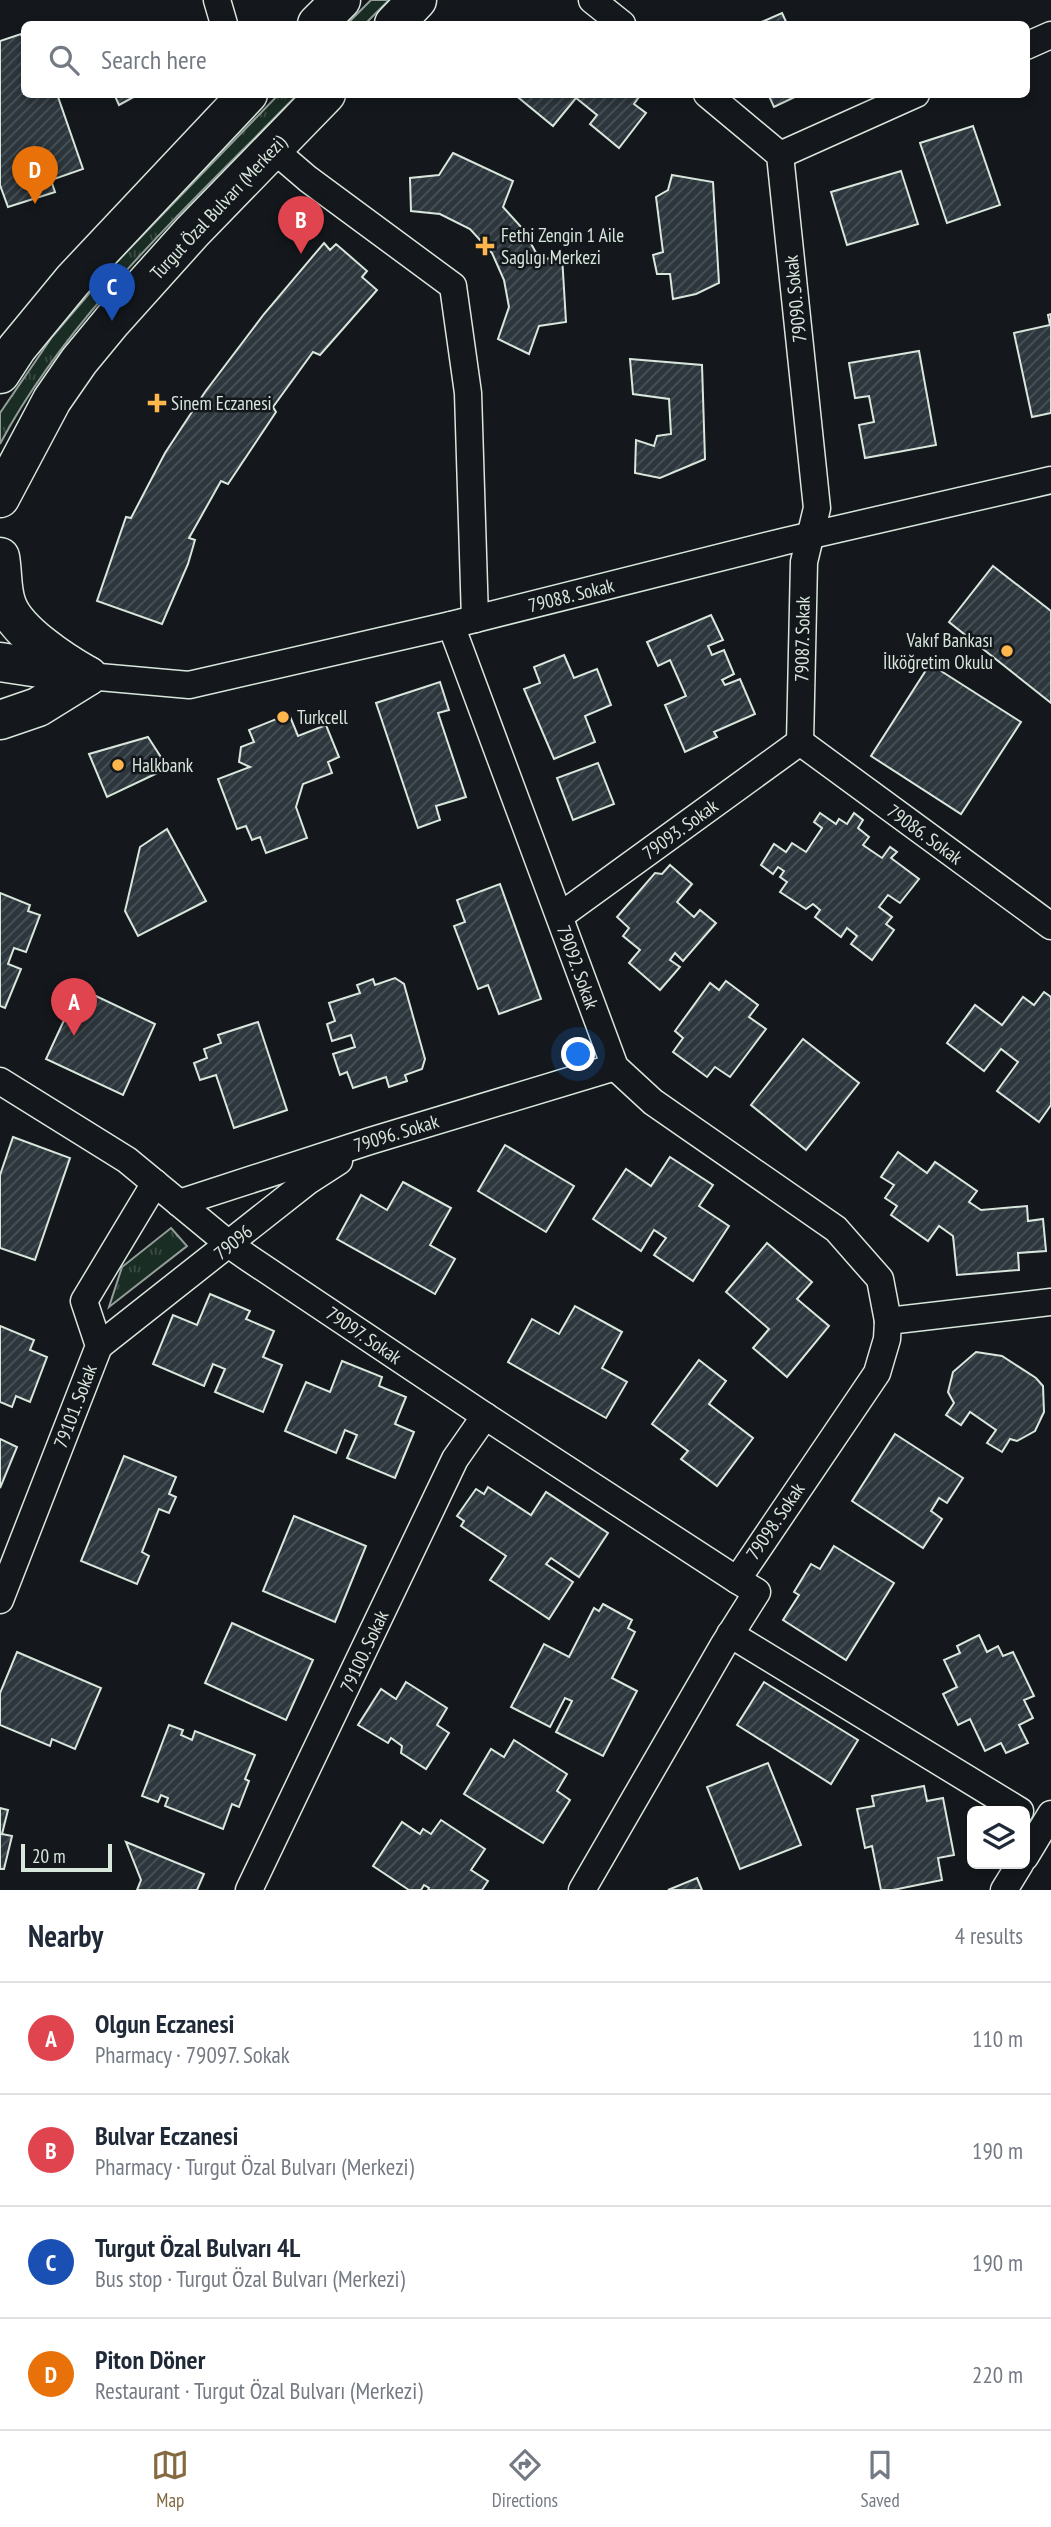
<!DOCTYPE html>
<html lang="en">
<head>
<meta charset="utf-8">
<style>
	body { margin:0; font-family:"PT Sans Narrow",sans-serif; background:#f6f6f7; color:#1f2937 }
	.controls { position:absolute; right:21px; bottom:21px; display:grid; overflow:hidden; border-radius:10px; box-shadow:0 4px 10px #0003 }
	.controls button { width:63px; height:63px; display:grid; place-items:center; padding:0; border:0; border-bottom:2px solid #e0e1e3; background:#fff; color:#1f2937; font:35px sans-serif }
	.scale { position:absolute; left:21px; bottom:18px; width:91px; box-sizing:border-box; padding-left:7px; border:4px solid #d8e6dc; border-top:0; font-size:19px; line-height:24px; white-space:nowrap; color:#d8e6dc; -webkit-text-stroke:5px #14181c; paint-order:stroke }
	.you { position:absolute; left:579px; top:1055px; width:24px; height:24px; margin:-18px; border:5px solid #fff; border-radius:50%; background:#1a73e8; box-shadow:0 0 0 10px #1a73e833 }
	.badge { display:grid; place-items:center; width:46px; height:46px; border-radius:50%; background:#846941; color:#fff; font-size:23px; font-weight:700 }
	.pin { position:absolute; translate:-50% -58px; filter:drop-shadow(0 2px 4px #0008) }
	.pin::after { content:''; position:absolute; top:37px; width:24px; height:21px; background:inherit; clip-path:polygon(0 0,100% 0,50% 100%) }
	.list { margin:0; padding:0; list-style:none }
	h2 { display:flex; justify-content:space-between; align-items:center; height:91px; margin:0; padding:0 28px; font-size:30px }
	h2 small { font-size:23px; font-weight:400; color:#747a83 }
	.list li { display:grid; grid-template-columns:46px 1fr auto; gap:21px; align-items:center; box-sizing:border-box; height:112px; padding:0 28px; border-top:2px solid #e0e1e3 }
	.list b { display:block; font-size:26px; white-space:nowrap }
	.list p { margin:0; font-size:23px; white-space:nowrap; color:#747a83 }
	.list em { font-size:23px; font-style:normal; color:#747a83 }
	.icon { flex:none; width:38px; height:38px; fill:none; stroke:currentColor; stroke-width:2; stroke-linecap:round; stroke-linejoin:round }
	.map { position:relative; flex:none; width:1051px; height:1890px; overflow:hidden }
	.search { position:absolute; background:#fff; box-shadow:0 4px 10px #0003; left:21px; right:21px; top:21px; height:77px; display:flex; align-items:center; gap:18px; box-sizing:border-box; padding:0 24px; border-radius:10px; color:#747a83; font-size:26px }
	.sheet { height:539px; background:#fff }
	nav { display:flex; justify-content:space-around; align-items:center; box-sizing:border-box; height:98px; border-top:2px solid #e0e1e3; background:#fff; font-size:19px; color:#747a83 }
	nav a { display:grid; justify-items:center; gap:4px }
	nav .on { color:#846941 }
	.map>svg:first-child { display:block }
</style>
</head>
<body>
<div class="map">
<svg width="1051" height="1890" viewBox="0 0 1051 1890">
	<defs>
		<pattern id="grass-tufts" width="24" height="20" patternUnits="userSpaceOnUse" patternTransform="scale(1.75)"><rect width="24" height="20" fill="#1a2d24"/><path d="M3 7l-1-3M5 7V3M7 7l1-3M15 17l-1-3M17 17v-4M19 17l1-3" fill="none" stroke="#3b4b43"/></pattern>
		<pattern id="building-hatch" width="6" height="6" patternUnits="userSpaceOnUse" patternTransform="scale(1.75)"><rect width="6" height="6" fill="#2c363c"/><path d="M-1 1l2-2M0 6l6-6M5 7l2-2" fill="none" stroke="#4a5358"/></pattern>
	</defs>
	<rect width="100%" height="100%" fill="#14181c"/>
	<g fill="url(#grass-tufts)" stroke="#939e99" stroke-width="2">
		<polygon points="371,0 389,0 365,24 347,24"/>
		<path d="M278,95H297C195,200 69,313 0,444V413L52,337L111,268Z"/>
		<polygon points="171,1228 187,1246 109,1307 122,1267"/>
	</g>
	<g fill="url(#building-hatch)" stroke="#d8e6dc" stroke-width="2">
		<polygon points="782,13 787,24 757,24"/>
		<polygon points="21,34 24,43 24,94 57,94 83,169 51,180 55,192 8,207 0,185 0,41"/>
		<polygon points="114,94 139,94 119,105"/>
		<polygon points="514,94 641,94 634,104 646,113 619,148 590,124 597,115 576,98 553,126"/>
		<polygon points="768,94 801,94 774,107"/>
		<polygon points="973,126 1000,205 947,223 920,143"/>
		<polygon points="453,153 513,181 503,207 523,229 540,260 562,256 566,322 539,326 529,354 498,339 509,307 504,280 492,253 470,229 440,214 411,211 410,178 439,175"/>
		<polygon points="901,171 918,224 847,245 831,192"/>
		<polygon points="672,175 713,182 719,283 696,294 673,299 670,274 657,274 653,255 663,252 656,197 668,190"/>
		<polygon points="324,243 330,250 336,244 367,271 362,277 377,290 320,355 313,352 273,407 276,412 228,484 221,481 189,538 195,540 188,564 162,624 97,601 126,517 131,518 165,453 205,392 264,314"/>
		<polygon points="1051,314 1051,413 1032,417 1014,333 1050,325 1048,315"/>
		<polygon points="919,351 936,445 865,458 859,425 874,422 869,396 855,398 849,363"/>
		<polygon points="630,359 702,365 705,459 660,478 635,473 636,440 654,446 657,436 671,434 669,399 633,394"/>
		<polygon points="993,566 1051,611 1051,703 949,622"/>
		<polygon points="711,615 723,640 708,646 712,655 724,650 734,674 722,680 725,685 740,679 755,714 714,732 717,737 685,752 665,705 686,696 670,660 658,666 647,642"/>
		<polygon points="564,655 574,678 597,669 611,705 585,716 595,742 554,759 524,689 540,683 534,667"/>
		<polygon points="930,664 1021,722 961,814 871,756"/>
		<polygon points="440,682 449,710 438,713 466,797 436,806 440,820 418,828 376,703"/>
		<polygon points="289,714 298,736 326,725 339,757 328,762 332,773 303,784 296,807 307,838 266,853 260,837 252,840 246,826 237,829 218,779 250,767 239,762 241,747 254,742 249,730"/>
		<polygon points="148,737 168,768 107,797 89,754"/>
		<polygon points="598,763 614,804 573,820 557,778"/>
		<polygon points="820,813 836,824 839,819 847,824 854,813 863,820 858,828 869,837 863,845 882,858 890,847 897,852 891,858 919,879 900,903 888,895 879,907 892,917 886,924 894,930 872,960 851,944 857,936 847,928 841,937 815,917 820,910 813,904 806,909 780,892 787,882 780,877 784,871 778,867 773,874 761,865 774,844 786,852 792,843 806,852 822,828 814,822"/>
		<polygon points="167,829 206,901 138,936 125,911 140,847"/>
		<polygon points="670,865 692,884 677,902 694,917 700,910 716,923 683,961 675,953 670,960 680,967 660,990 629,963 640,950 623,936 629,928 617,917 655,873 662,874"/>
		<polygon points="500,884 541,999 499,1014 488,985 478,989 454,926 465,922 457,900"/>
		<polygon points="0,893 30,905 28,911 40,915 26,952 14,948 8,964 21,969 5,1008 0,1006"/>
		<polygon points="395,978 404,984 425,1059 422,1069 405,1075 407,1081 389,1087 386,1077 353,1088 347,1072 340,1075 333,1054 355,1047 351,1035 332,1041 327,1024 335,1021 329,1003 360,993 357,985 373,979 375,985"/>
		<polygon points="726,981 758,1005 749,1017 766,1029 730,1077 715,1067 707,1077 673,1052 683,1038 675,1031 710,983 719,990"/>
		<polygon points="79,988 155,1024 123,1095 46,1059"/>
		<polygon points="1044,992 1051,997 1051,1105 1039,1122 997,1091 1018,1062 1001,1049 984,1071 947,1043 975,1005 1002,1025 1023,997 1034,1005"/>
		<polygon points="258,1022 287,1110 234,1128 216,1075 200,1080 194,1063 207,1058 204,1049 221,1043 218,1035"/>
		<polygon points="803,1039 859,1083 806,1150 751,1105"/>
		<polygon points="13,1137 70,1158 35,1260 0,1248 0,1175"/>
		<polygon points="505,1145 574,1186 546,1232 478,1191"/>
		<polygon points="898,1152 927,1173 935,1162 977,1191 969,1202 981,1210 1027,1206 1028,1221 1043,1219 1046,1251 1018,1253 1019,1270 957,1275 953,1236 939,1226 928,1241 891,1215 897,1206 885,1198 894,1185 881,1177"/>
		<polygon points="670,1157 713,1185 699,1206 729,1226 693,1281 654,1255 666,1238 654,1230 641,1251 593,1219 626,1169 651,1186"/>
		<polygon points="403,1182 451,1208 430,1245 455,1259 435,1294 337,1239 361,1195 387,1210"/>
		<polygon points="767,1243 812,1282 797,1299 829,1326 787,1377 753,1348 769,1329 726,1292"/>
		<polygon points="210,1294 250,1311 246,1319 274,1331 263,1357 282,1365 263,1412 215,1392 225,1369 213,1364 204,1386 153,1364 173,1315 197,1325"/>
		<polygon points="575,1306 622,1332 602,1368 627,1382 606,1418 508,1362 532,1319 559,1334"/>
		<polygon points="0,1326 34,1340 30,1350 47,1357 30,1402 16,1396 12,1407 0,1402"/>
		<polygon points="976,1352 1002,1356 1036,1378 1043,1386 1044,1412 1035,1431 1017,1441 1010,1439 1002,1452 987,1443 996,1430 970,1412 961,1425 946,1415 954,1403 948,1392 953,1372"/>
		<polygon points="699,1360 726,1381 709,1404 753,1438 717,1486 681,1459 688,1451 652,1424"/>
		<polygon points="342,1361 382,1377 379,1386 406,1397 395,1424 414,1432 395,1478 347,1458 357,1435 345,1430 336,1453 285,1431 306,1382 330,1392"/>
		<polygon points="895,1434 963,1478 947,1503 939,1498 931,1511 942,1519 923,1548 852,1501"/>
		<polygon points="0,1439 17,1447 0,1488"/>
		<polygon points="124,1456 176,1477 169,1494 176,1497 169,1513 159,1509 142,1552 149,1556 137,1584 81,1561"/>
		<polygon points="488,1487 531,1515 546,1492 608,1533 579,1577 551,1558 546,1564 573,1582 549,1619 490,1580 506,1556 461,1526 464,1521 457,1516 476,1489 484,1494"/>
		<polygon points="294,1516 366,1546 335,1622 263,1591"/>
		<polygon points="834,1546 894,1583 846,1660 783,1620 799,1595 794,1592 811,1564 820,1569"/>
		<polygon points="603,1604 632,1620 628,1628 635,1632 612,1678 637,1691 603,1756 556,1732 572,1701 565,1698 550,1727 511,1707 544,1644 569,1657 594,1608 599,1611"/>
		<polygon points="232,1623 313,1660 286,1720 205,1683"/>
		<polygon points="979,1635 987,1652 998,1646 1003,1656 1013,1652 1034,1696 1024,1700 1033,1718 1019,1725 1028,1743 1006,1753 1001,1743 985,1751 970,1719 958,1725 943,1694 957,1687 944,1660 960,1653 957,1646"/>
		<polygon points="17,1652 101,1688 75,1749 52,1739 50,1746 0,1725 0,1693"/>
		<polygon points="406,1682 447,1708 437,1725 449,1733 426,1769 401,1753 402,1746 391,1738 388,1743 358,1725 381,1689 396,1699"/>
		<polygon points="764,1682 858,1740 831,1784 737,1725"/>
		<polygon points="169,1725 183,1730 181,1735 192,1740 195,1731 255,1755 245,1779 249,1781 239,1807 232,1804 223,1829 165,1806 168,1798 161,1795 158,1802 142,1796"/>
		<polygon points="514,1740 567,1774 557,1791 570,1800 543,1843 464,1794 491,1749 504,1757"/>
		<polygon points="768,1763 801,1845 740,1869 707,1787"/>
		<polygon points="924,1786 927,1801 943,1798 954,1855 938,1858 942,1880 893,1890 881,1890 872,1846 865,1848 857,1809 874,1806 872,1796"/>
		<polygon points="0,1808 8,1810 2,1834 12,1836 4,1869 0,1869"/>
		<polygon points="441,1820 485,1849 471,1870 488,1881 482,1890 428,1890 429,1888 424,1885 421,1890 409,1890 373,1866 402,1822 420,1834 423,1829 431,1834"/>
		<polygon points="126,1842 204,1874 197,1890 137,1890 141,1880"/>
		<polygon points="697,1878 702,1890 668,1890"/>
	</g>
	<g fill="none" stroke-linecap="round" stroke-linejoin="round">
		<g stroke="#d8e6dc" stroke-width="29">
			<g id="street">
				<polyline points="217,0 224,24"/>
				<polyline points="592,0 622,24"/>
				<polyline points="1026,46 1051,35"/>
				<polyline points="707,94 780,155 817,508 804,562 800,742"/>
				<polyline points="273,149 308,179 453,286 468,393 475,619"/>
				<polyline points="780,155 916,94"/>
				<polyline points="451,625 615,1067 653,1102 836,1229 880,1279 888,1321"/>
				<polyline points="88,676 189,685 451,625 786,541 1051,480"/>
				<polyline points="800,742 1051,926"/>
				<polyline points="560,916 800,742"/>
				<polyline points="0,1081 127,1160 230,1245 250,1259 485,1416 737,1580"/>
				<polyline points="179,1203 370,1141 615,1067"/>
				<polyline points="99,1346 308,1181 339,1161"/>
				<polyline points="0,1600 99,1346 84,1301 155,1183"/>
				<polyline points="730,1634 1020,1811"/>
				<polyline points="1025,1857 1051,1814"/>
				<polyline points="249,1890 455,1459 485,1416"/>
				<polyline points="582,1890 723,1646 757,1592 737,1580 877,1373 887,1339 888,1321 1051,1302"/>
				<polyline points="1004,1890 1020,1864"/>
			</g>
		</g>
		<g stroke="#d8e6dc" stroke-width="41">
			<g id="secondary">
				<polyline points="317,24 341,0"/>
				<polyline points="394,24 417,0"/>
				<polyline points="0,374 17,348 73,280 248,94"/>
				<polyline points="0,498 52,400 79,361 112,321 192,232 326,94"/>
				<path d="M0,557C3,573 1,590 7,605C17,632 63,662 88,676"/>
				<polyline points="0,662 79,674"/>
				<polyline points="0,720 38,707 88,676"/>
			</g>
		</g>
		<use href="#street" stroke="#14181c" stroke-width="26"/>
		<use href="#secondary" stroke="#14181c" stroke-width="38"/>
	</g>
	<g fill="#ffb74d" stroke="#14181c" stroke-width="2.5">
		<path d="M481.5 235.5h7v7h7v7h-7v7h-7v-7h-7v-7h7z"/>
		<path d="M153.5 392.5h7v7h7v7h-7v7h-7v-7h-7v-7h7z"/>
		<circle cx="1007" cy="651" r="7"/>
		<circle cx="283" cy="717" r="7"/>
		<circle cx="118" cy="765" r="7"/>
	</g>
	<g text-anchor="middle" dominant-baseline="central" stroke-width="5" stroke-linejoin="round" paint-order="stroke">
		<g font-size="19" fill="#d8e6dc" stroke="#14181c">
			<text transform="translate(218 207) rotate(-47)">Turgut Özal Bulvarı (Merkezi)</text>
			<text transform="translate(795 299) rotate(-96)">79090. Sokak</text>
			<text transform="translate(571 595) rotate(-14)">79088. Sokak</text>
			<text transform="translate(802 639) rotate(-89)">79087. Sokak</text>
			<text transform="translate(680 829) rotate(-36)">79093. Sokak</text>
			<text transform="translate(925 834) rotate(36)">79086. Sokak</text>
			<text transform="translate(578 967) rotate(70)">79092. Sokak</text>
			<text transform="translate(396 1133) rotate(-17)">79096. Sokak</text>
			<text transform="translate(233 1242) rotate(-39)">79096</text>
			<text transform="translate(364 1335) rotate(34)">79097. Sokak</text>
			<text transform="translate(75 1406) rotate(-69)">79101. Sokak</text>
			<text transform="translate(775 1521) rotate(-56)">79098. Sokak</text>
			<text transform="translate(364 1651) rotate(-65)">79100. Sokak</text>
		</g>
		<g font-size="19" fill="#d8e6dc" stroke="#14181c" text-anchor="start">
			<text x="501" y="235">Fethi Zengin 1 Aile<tspan x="501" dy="22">Saglıgı Merkezi</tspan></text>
			<text x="171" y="403">Sinem Eczanesi</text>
			<text x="993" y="640" text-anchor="end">Vakıf Bankası<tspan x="993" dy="22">İlköğretim Okulu</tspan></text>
			<text x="297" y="717">Turkcell</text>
			<text x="132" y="765">Halkbank</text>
		</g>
	</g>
</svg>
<div class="controls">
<button><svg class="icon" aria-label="layers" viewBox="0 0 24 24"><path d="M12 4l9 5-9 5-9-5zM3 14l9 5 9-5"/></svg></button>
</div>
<div class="scale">20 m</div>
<div class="you"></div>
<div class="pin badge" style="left:74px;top:1036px;background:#e0444e">A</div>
<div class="pin badge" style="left:301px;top:254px;background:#e0444e">B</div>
<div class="pin badge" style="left:112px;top:321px;background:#1a4fb4">C</div>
<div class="pin badge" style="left:35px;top:204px;background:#e8710a">D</div>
<div class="search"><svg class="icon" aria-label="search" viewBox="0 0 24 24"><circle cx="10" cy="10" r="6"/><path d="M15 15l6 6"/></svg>Search here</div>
</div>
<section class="sheet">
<h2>Nearby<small>4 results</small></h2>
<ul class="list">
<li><span class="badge" style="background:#e0444e">A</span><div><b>Olgun Eczanesi</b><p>Pharmacy · 79097. Sokak</p></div><em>110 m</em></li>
<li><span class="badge" style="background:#e0444e">B</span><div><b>Bulvar Eczanesi</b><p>Pharmacy · Turgut Özal Bulvarı (Merkezi)</p></div><em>190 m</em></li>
<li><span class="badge" style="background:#1a4fb4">C</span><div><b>Turgut Özal Bulvarı 4L</b><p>Bus stop · Turgut Özal Bulvarı (Merkezi)</p></div><em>190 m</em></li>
<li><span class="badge" style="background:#e8710a">D</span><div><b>Piton Döner</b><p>Restaurant · Turgut Özal Bulvarı (Merkezi)</p></div><em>220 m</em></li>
</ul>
</section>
<nav>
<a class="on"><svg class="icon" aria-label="map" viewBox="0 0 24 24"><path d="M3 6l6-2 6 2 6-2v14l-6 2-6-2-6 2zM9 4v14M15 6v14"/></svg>Map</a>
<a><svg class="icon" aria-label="directions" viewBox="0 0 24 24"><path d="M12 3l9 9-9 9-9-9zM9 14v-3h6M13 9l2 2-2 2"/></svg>Directions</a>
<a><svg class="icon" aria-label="saved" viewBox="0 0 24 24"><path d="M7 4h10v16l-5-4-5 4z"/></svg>Saved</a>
</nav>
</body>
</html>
